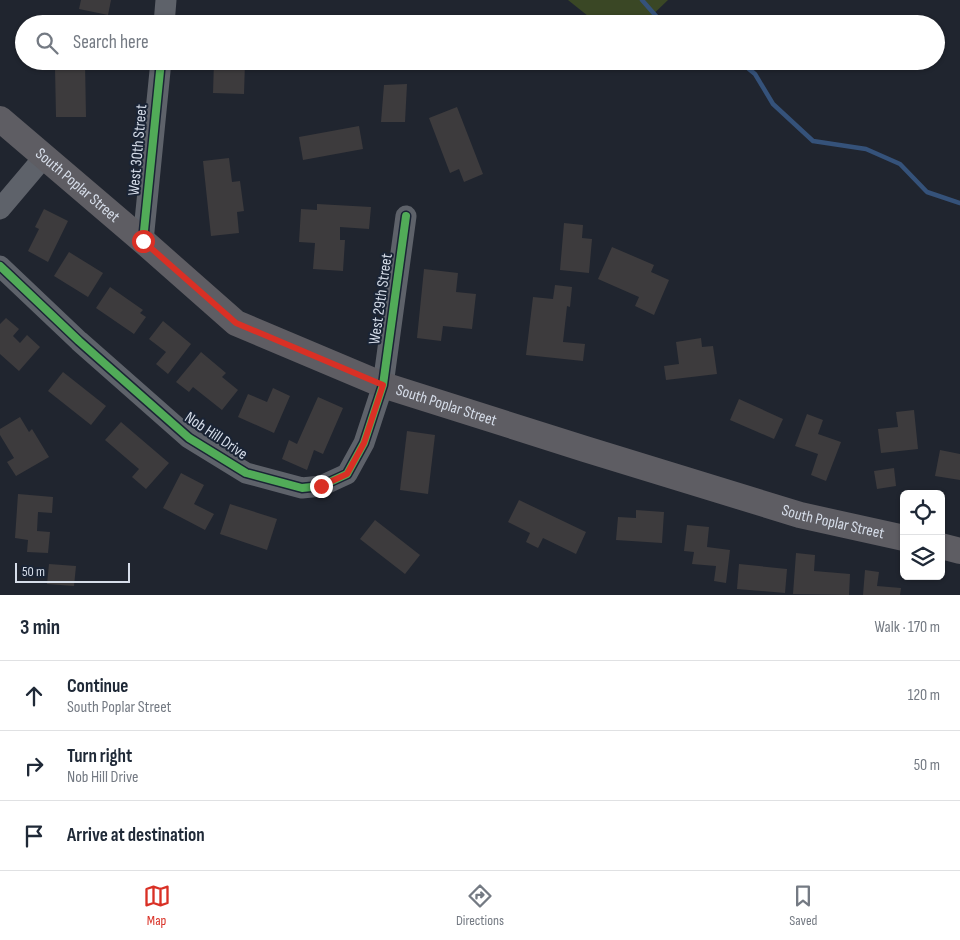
<!DOCTYPE html>
<html lang="en">
<head>
<meta charset="utf-8">
<style>
	body { margin:0; font-family:"Sofia Sans Condensed",sans-serif; background:#f6f6f7; color:#1f2937 }
	.controls { position:absolute; right:15px; bottom:15px; display:grid; overflow:hidden; border-radius:8px; box-shadow:0 1px 4px #0004 }
	.controls button { width:45px; height:45px; display:grid; place-items:center; padding:0; border:0; border-bottom:1px solid #e0e1e3; background:#fff; color:#1f2937; font:25px sans-serif }
	.scale { position:absolute; left:15px; bottom:12px; width:115px; box-sizing:border-box; padding-left:5px; border:2px solid #d6dde9; border-top:0; font-size:14px; line-height:18px; white-space:nowrap; color:#d6dde9; -webkit-text-stroke:4px #1a2435; paint-order:stroke }
	.stop { position:absolute; width:15px; height:15px; margin:-11px; border:4px solid #d93025; border-radius:50%; background:#fff }
	.stop.end { background:#d93025; border-color:#fff; box-shadow:0 1px 5px #0008 }
	.list { margin:0; padding:0; list-style:none }
	h2 { display:flex; justify-content:space-between; align-items:center; height:65px; margin:0; padding:0 20px; font-size:21px }
	h2 small { font-size:16px; font-weight:400; color:#747a83 }
	.list li { display:grid; grid-template-columns:32px 1fr auto; gap:15px; align-items:center; box-sizing:border-box; height:70px; padding:0 20px; border-top:1px solid #e0e1e3 }
	.list b { display:block; font-size:19px; white-space:nowrap }
	.list p { margin:0; font-size:16px; white-space:nowrap; color:#747a83 }
	.list em { font-size:16px; font-style:normal; color:#747a83 }
	.icon { flex:none; width:28px; height:28px; fill:none; stroke:currentColor; stroke-width:2; stroke-linecap:round; stroke-linejoin:round }
	.map { position:relative; flex:none; width:960px; height:595px; overflow:hidden }
	.search { position:absolute; background:#fff; box-shadow:0 1px 4px #0004; left:15px; right:15px; top:15px; height:55px; display:flex; align-items:center; gap:12px; box-sizing:border-box; padding:0 18px; border-radius:28px; color:#747a83; font-size:19px }
	.sheet { height:275px; background:#fff }
	nav { display:flex; justify-content:space-around; align-items:center; box-sizing:border-box; height:70px; border-top:1px solid #e0e1e3; background:#fff; font-size:14px; color:#747a83 }
	nav a { display:grid; justify-items:center; gap:2px }
	nav .on { color:#d93025 }
	.map>svg:first-child { display:block }
</style>
</head>
<body>
<div class="map">
<svg width="960" height="595" viewBox="0 0 960 595">
	<rect width="100%" height="100%" fill="#20252f"/>
	<polygon fill="#3a4725" points="568,0 668,0 643,24 598,24"/>
	<g fill="none" stroke-linecap="round" stroke-linejoin="round">
		<g stroke="#35527a" stroke-width="4.5">
			<polyline points="642,0 663,24"/>
			<polyline points="739,61 755,74 773,104 813,141 866,149 900,164 927,192 960,203"/>
		</g>
	</g>
	<g fill="#3d3b3d">
		<polygon points="81,0 111,0 108,15 79,9"/>
		<polygon points="60,61 85,61 86,117 56,117 55,67 60,67"/>
		<polygon points="214,61 245,61 244,94 213,93"/>
		<polygon points="407,84 405,122 381,122 384,85"/>
		<polygon points="457,107 483,174 464,182 459,169 450,173 429,118"/>
		<polygon points="359,126 363,149 303,160 299,137"/>
		<polygon points="229,158 232,182 240,181 244,211 237,212 239,233 211,236 203,161"/>
		<polygon points="317,204 371,207 369,229 340,227 340,240 345,240 343,271 313,269 315,243 299,242 301,209 317,210"/>
		<polygon points="44,209 68,221 48,262 28,251 39,229 35,227"/>
		<polygon points="564,223 583,225 582,238 592,239 589,273 560,270"/>
		<polygon points="612,247 654,265 651,272 669,280 654,315 635,306 639,297 598,279"/>
		<polygon points="69,252 103,273 88,297 54,276"/>
		<polygon points="424,269 458,273 456,292 476,294 472,329 443,326 441,341 417,338"/>
		<polygon points="555,285 572,287 570,307 567,306 563,342 585,344 583,361 526,355 533,297 553,299"/>
		<polygon points="110,287 143,310 140,313 146,317 134,334 96,308"/>
		<polygon points="6,318 19,329 13,336 20,343 27,335 40,347 19,371 0,354 0,324"/>
		<polygon points="163,321 191,344 168,374 156,364 166,352 149,339"/>
		<polygon points="701,338 702,347 713,346 717,374 666,380 664,366 679,364 676,342"/>
		<polygon points="201,352 226,373 222,377 238,390 222,410 193,387 189,392 176,382"/>
		<polygon points="63,372 106,406 91,425 48,391"/>
		<polygon points="273,388 290,396 274,433 238,417 248,394 267,402"/>
		<polygon points="318,397 343,408 323,454 314,450 307,470 282,459 289,440 297,444"/>
		<polygon points="739,399 783,419 774,439 730,420"/>
		<polygon points="914,410 918,449 881,453 878,429 898,427 896,412"/>
		<polygon points="807,414 823,420 818,434 841,442 826,481 811,475 818,454 795,446"/>
		<polygon points="20,417 29,432 32,429 49,457 16,476 7,462 14,458 0,435 0,429"/>
		<polygon points="121,422 169,463 146,489 132,477 139,469 105,440"/>
		<polygon points="407,431 435,435 428,494 400,490"/>
		<polygon points="940,450 960,454 960,480 935,476"/>
		<polygon points="894,468 896,486 877,489 874,471"/>
		<polygon points="181,473 204,485 194,504 214,514 205,530 163,508"/>
		<polygon points="18,494 53,497 52,513 38,512 37,531 50,532 48,553 27,552 28,540 15,538"/>
		<polygon points="519,500 586,532 576,554 543,538 538,548 526,542 530,533 508,522"/>
		<polygon points="230,504 277,519 267,550 220,534"/>
		<polygon points="636,510 664,512 662,543 616,540 618,517 636,518"/>
		<polygon points="375,520 420,555 405,574 360,539"/>
		<polygon points="687,525 709,527 707,547 730,550 726,583 714,581 716,566 692,564 694,552 684,551"/>
		<polygon points="796,553 815,555 814,571 850,574 849,595 793,594"/>
		<polygon points="49,564 76,566 74,586 47,584"/>
		<polygon points="739,564 787,569 785,593 737,589"/>
		<polygon points="865,570 879,572 877,586 901,588 900,595 863,595"/>
	</g>
	<g fill="none" stroke-linecap="round" stroke-linejoin="round">
		<g stroke="#5e626a" stroke-width="21">
			<polyline points="164,24 166,0"/>
			<polyline points="0,209 44,157"/>
			<polyline points="143,241 161,61"/>
			<polyline points="0,266 79,341 189,438 246,473 302,488 321,486 347,474 364,443 383,385 406,216"/>
		</g>
		<g stroke="#5e5d63" stroke-width="26">
			<path id="s1" d="M0,119L143,241L236,323L383,385L585,449L800,515L904,538"/>
			<polyline points="941,546 960,551"/>
		</g>
		<g stroke="#1a2435" stroke-width="11">
			<g id="cycleway">
				<polyline points="143,241 161,61"/>
				<polyline points="0,266 79,341 189,438 246,473 302,488 321,486 347,474 364,443 383,385 406,216"/>
			</g>
		</g>
		<use href="#cycleway" stroke="#51ab58" stroke-width="8"/>
	</g>
	<g fill="none" stroke-linecap="round" stroke-linejoin="round">
		<polyline stroke="#d93025" stroke-width="6" points="143,241 236,323 383,385 364,443 347,474 321,486"/>
	</g>
	<g text-anchor="middle" dominant-baseline="central" stroke-width="4" stroke-linejoin="round" paint-order="stroke">
		<g font-size="16" fill="#d6dde9" stroke="#1a2435">
			<text transform="translate(138 150) rotate(-85)">West 30th Street</text>
			<text stroke="none"><textPath href="#s1" startOffset="102">South Poplar Street</textPath></text>
			<text transform="translate(381 299) rotate(-82)">West 29th Street</text>
			<text stroke="none"><textPath href="#s1" startOffset="538">South Poplar Street</textPath></text>
			<text transform="translate(216 436) rotate(34)">Nob Hill Drive</text>
			<text stroke="none"><textPath href="#s1" startOffset="942">South Poplar Street</textPath></text>
		</g>
	</g>
</svg>
<div class="controls">
<button><svg class="icon" aria-label="locate" viewBox="0 0 24 24"><circle cx="12" cy="12" r="6"/><path d="M12 2v4M12 18v4M2 12h4M18 12h4"/></svg></button>
<button><svg class="icon" aria-label="layers" viewBox="0 0 24 24"><path d="M12 4l9 5-9 5-9-5zM3 14l9 5 9-5"/></svg></button>
</div>
<div class="scale">50 m</div>
<div class="stop" style="left:143px;top:241px"></div>
<div class="stop end" style="left:321px;top:486px"></div>
<div class="search"><svg class="icon" aria-label="search" viewBox="0 0 24 24"><circle cx="10" cy="10" r="6"/><path d="M15 15l6 6"/></svg>Search here</div>
</div>
<section class="sheet">
<h2>3 min<small>Walk · 170 m</small></h2>
<ul class="list">
<li><svg class="icon" aria-label="ahead" viewBox="0 0 24 24"><path d="M12 20V5M6 11l6-6 6 6"/></svg><div><b>Continue</b><p>South Poplar Street</p></div><em>120 m</em></li>
<li><svg class="icon" aria-label="right" viewBox="0 0 24 24"><path d="M7 20v-9h11M14 6l5 5-5 5"/></svg><div><b>Turn right</b><p>Nob Hill Drive</p></div><em>50 m</em></li>
<li><svg class="icon" aria-label="arrive" viewBox="0 0 24 24"><path d="M6 21V4h12l-3 4 3 4H6"/></svg><div><b>Arrive at destination</b></div></li>
</ul>
</section>
<nav>
<a class="on"><svg class="icon" aria-label="map" viewBox="0 0 24 24"><path d="M3 6l6-2 6 2 6-2v14l-6 2-6-2-6 2zM9 4v14M15 6v14"/></svg>Map</a>
<a><svg class="icon" aria-label="directions" viewBox="0 0 24 24"><path d="M12 3l9 9-9 9-9-9zM9 14v-3h6M13 9l2 2-2 2"/></svg>Directions</a>
<a><svg class="icon" aria-label="saved" viewBox="0 0 24 24"><path d="M7 4h10v16l-5-4-5 4z"/></svg>Saved</a>
</nav>
</body>
</html>
